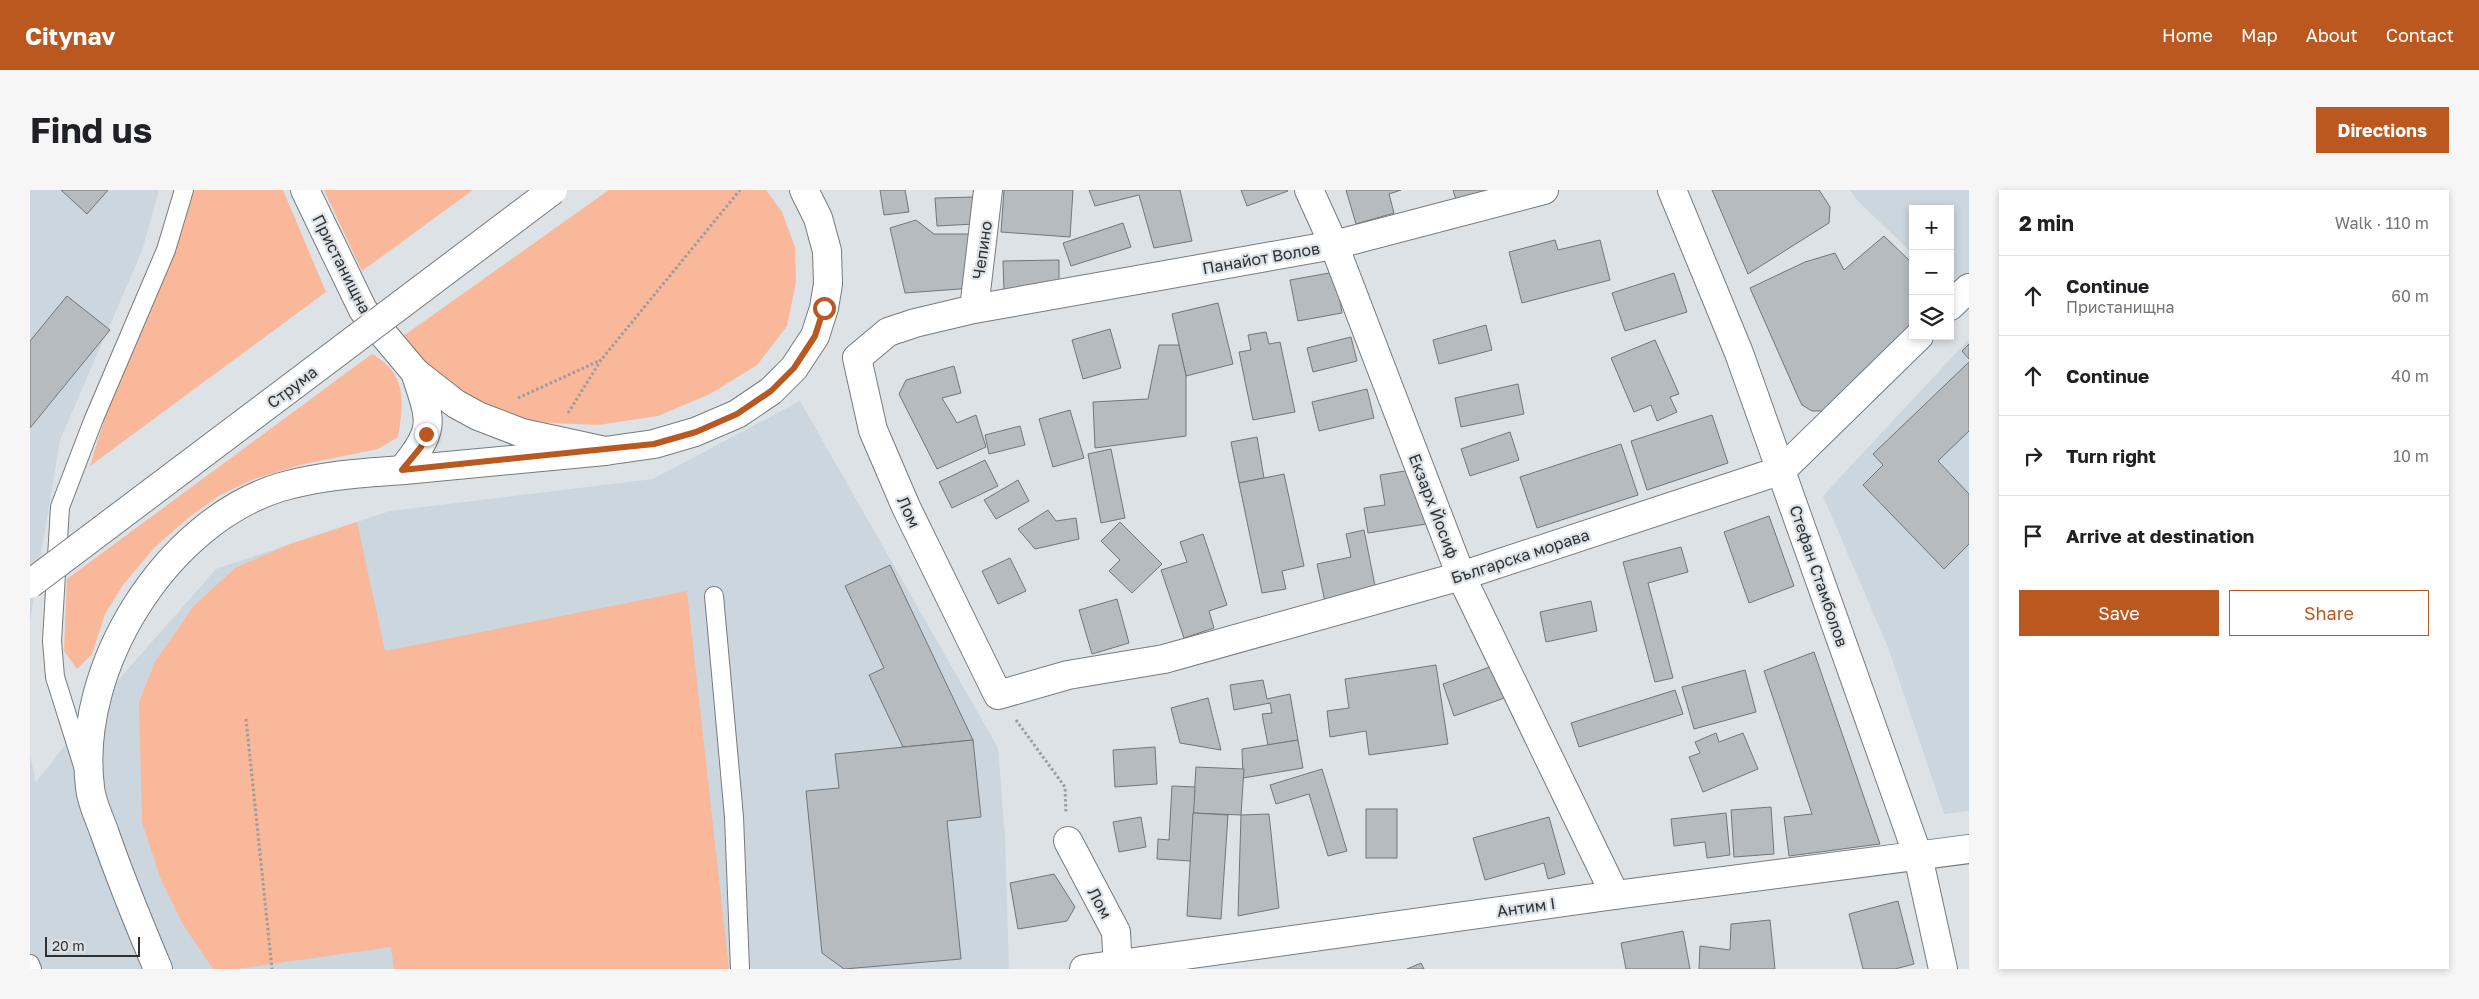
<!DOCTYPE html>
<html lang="en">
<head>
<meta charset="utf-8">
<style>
	body { margin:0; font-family:"Golos Text",sans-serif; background:#f6f6f6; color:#202124 }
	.controls { position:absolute; right:15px; top:15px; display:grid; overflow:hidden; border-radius:0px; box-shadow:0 2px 8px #0003 }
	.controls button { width:45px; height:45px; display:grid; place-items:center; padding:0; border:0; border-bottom:1px solid #e0e0e0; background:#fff; color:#202124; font:25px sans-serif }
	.scale { position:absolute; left:15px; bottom:12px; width:95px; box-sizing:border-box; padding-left:5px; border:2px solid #2f3133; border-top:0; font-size:14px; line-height:18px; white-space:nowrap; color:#2f3133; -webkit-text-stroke:4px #dde2e6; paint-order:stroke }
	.stop { position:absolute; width:15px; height:15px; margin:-11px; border:4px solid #bb5820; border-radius:50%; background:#fff }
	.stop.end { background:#bb5820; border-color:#fff; box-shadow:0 1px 5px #0008 }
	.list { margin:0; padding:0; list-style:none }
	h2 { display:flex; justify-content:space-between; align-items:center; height:65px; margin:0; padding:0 20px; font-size:21px }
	h2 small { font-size:16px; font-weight:400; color:#757577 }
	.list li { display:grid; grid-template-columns:32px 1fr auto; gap:15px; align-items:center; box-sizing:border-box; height:80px; padding:0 20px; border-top:1px solid #e0e0e0 }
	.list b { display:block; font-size:19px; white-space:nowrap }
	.list p { margin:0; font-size:16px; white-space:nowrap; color:#757577 }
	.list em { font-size:16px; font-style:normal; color:#757577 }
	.actions { display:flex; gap:10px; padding:15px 20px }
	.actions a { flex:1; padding:11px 0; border:1px solid #bb5820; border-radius:0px; text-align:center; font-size:18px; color:#bb5820 }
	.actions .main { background:#bb5820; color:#fff }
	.icon { flex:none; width:28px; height:28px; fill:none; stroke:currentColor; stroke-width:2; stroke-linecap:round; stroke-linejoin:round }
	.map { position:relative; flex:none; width:1939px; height:779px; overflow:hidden; border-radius:0px }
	header { display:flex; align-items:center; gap:30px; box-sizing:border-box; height:70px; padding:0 25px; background:#bb5820; color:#fff }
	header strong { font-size:24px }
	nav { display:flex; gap:28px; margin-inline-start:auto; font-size:18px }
	.intro { display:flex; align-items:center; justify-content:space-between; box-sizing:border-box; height:120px; padding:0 30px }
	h1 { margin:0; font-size:35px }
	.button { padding:12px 22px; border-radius:0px; background:#bb5820; color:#fff; font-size:18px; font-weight:700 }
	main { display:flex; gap:30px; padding:0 30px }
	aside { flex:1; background:#fff; border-radius:0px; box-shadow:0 2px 8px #0003 }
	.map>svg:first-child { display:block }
</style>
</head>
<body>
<header>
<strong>Citynav</strong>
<nav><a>Home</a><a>Map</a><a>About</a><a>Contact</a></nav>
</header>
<div class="intro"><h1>Find us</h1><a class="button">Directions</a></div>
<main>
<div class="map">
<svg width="1939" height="779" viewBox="0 0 1939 779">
	<rect width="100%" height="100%" fill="#dde2e6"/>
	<g fill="#cbd6de">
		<polygon points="0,0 129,0 112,61 30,250 0,431"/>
		<polygon points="1820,0 1939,0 1939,83 1923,99 1920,96 1920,19 1883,19 1883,64 1827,10"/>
		<polygon points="1939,149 1939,621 1914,624 1859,460 1793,306"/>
		<polygon points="770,211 968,558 975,647 979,779 0,779 0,566 6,592 69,512 186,379 360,321 623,289"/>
	</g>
	<g fill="#f8b899">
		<polygon points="160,0 253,0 296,102 60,276 75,227 103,158"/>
		<polygon points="294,0 443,0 332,81"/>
		<polygon points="579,0 736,0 752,22 765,57 766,92 757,136 727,175 680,204 628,226 568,235 501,232 446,215 394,180 369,149"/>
		<path d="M342,164C377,184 374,211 368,247L348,259L274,274L224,289L190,305L158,328L124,358L93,395L75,424L62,464L47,479L34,461L37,389Z"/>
		<polygon points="327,332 355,461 657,401 699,779 364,779 361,757 206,779 183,779 152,733 130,687 112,632 109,512 126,470 164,416 205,378 260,354"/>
	</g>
	<g fill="#b6bbbf" stroke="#727679">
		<polygon points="31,0 78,0 57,24"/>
		<polygon points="850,0 875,0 879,22 854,25"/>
		<polygon points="974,0 1043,0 1040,47 971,42"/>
		<polygon points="1059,0 1150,0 1162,51 1124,58 1109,5 1065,16"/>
		<polygon points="1211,0 1257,0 1258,1 1217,16"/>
		<polygon points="1316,0 1371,0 1359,4 1364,23 1326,34"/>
		<polygon points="1423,0 1458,0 1426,10"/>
		<polygon points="1682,0 1789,0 1800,17 1799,33 1718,84"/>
		<polygon points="943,7 944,34 907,36 905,8"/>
		<polygon points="886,30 904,44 939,44 943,98 875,103 860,38"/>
		<polygon points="1093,33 1101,57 1041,76 1033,53"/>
		<polygon points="1854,46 1883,74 1883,134 1794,221 1782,221 1772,215 1769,209 1720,98 1775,72 1805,63 1814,80"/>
		<polygon points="1525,50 1528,60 1570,50 1580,90 1492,113 1479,62"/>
		<polygon points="1029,70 1029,102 974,102 973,71"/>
		<polygon points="1305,82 1312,123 1268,131 1260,90"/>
		<polygon points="1644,83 1657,122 1595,141 1582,103"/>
		<polygon points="37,106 80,140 0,238 0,151"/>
		<polygon points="1188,113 1203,174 1156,186 1142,124"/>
		<polygon points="1456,135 1462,160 1409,174 1403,150"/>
		<polygon points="1080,139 1091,178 1053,189 1042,150"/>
		<polygon points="1236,142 1239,154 1250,152 1265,222 1223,230 1209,162 1221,160 1218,145"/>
		<polygon points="1321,147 1327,171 1283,182 1277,158"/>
		<polygon points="1625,150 1649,204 1640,207 1647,222 1627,231 1621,215 1604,222 1581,168"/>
		<polygon points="1939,154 1939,169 1932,161"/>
		<polygon points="1129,155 1149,155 1156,186 1156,246 1065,258 1063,212 1118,209"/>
		<polygon points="1939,172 1939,241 1908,271 1939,304 1939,354 1914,379 1833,295 1853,275 1843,264"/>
		<polygon points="924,176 931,203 912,208 927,233 946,225 956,257 907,279 869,204 876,190"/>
		<polygon points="1488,194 1494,224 1431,237 1425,208"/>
		<polygon points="1337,199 1344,228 1289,241 1282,212"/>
		<polygon points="1040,220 1054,268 1023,277 1009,229"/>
		<polygon points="1682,225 1698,273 1617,300 1601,251"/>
		<polygon points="990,236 995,255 959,264 955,245"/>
		<polygon points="1480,242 1489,270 1440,286 1431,259"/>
		<polygon points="1227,247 1234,288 1209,293 1201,252"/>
		<polygon points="1591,254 1608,305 1507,338 1490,287"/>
		<polygon points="1081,259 1095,328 1071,333 1058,264"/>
		<polygon points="955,270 968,296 922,318 909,292"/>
		<polygon points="1387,279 1396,334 1338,343 1334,318 1355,315 1350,285"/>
		<polygon points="1254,284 1274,376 1252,381 1256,399 1232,403 1209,293"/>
		<polygon points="988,290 999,311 966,329 954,310"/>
		<polygon points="1018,320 1026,331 1046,328 1049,349 1005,359 988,339"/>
		<polygon points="1739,326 1764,396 1719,413 1694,342"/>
		<polygon points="1090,332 1132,374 1102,403 1079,381 1090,370 1071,351"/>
		<polygon points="1334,340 1346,401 1295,412 1287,374 1321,367 1316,344"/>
		<polygon points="1173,344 1197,415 1179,421 1184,438 1154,448 1131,380 1157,372 1150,352"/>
		<polygon points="1651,357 1658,382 1618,393 1643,488 1625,492 1593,372"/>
		<polygon points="980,368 996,401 968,414 952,381"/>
		<polygon points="860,375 943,550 873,557 839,485 854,478 815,396"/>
		<polygon points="1087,409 1099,453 1062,464 1049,420"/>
		<polygon points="1561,411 1567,441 1516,452 1510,422"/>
		<polygon points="1784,462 1850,654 1759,666 1754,627 1782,624 1734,481"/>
		<polygon points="1468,474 1480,506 1424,526 1413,494"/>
		<polygon points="1406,475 1418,554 1339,565 1336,541 1300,547 1297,521 1319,518 1315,489"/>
		<polygon points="1715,480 1726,522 1664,539 1652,497"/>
		<polygon points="1233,490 1237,509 1260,504 1268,550 1238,555 1232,524 1242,523 1240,513 1204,520 1200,495"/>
		<polygon points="1645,500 1653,524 1549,557 1541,533"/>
		<polygon points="1178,508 1191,560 1150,553 1141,518"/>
		<polygon points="1686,543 1689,552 1713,543 1728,579 1673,602 1659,567 1670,563 1665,552"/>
		<polygon points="943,550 951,627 917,631 931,769 814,779 792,763 776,601 809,598 805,564"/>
		<polygon points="1268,550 1273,578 1213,588 1212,559"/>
		<polygon points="1125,557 1127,594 1085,597 1083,560"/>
		<polygon points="1166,577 1214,579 1211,625 1163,623"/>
		<polygon points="1292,579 1317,661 1298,666 1279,604 1246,614 1240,595"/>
		<polygon points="1142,596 1165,597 1161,671 1127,669 1128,649 1139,650"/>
		<polygon points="1741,617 1744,664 1704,667 1701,620"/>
		<rect x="1336" y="619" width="31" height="49"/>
		<polygon points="1163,623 1198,625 1191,729 1157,726"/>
		<polygon points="1696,623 1700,665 1677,668 1675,652 1644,656 1641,629"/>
		<polygon points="1239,624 1249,718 1208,726 1211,625"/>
		<polygon points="1111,627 1116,657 1089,662 1083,632"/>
		<polygon points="1519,627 1535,684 1518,689 1514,673 1455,690 1443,648"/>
		<polygon points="1024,684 1045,717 1037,731 988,739 980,693"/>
		<polygon points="1868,711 1884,774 1865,779 1833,779 1819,724"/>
		<polygon points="1740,730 1745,779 1669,779 1670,756 1700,760 1701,734"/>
		<polygon points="1653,741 1660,779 1596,779 1591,753"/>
		<polygon points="1391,773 1394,779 1377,779"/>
	</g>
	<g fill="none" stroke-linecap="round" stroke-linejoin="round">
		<g stroke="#777b7e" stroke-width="20">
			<g id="service">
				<polyline points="684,406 704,627 710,779"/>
				<polyline points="53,576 25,487 22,451 30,317 63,231 136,60 154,0"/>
				<polyline points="0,774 2,779"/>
			</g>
		</g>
		<g stroke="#777b7e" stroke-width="30">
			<g id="minor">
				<polyline points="1279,0 1304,55 1431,386 1585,705"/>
				<polyline points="1514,0 1304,55 944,119 885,133 858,142 827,168 843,240 876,317 968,505 1038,485 1134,469 1431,386 1752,280 1889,146"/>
				<polyline points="1920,116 1939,98"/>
				<polyline points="944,119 958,0"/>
				<polyline points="1038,651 1086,742 1088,779"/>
				<polyline points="1054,779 1585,705 1939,659"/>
			</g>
		</g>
		<g stroke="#777b7e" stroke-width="30">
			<g id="tertiary">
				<polyline points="275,0 333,120 385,182 426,214 448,226 492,243 575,261 624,254 665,242 707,224 741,201 764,178 785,146 794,118 798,94 797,61 788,28 774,0"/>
				<path d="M372,280C407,238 401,231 385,182"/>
				<path d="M128,779C109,734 91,690 75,644C70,629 61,612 60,597C45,478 136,332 251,297C296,284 339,283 385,279C449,273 512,267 575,261"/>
			</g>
		</g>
		<g stroke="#777b7e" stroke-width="30">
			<polyline id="secondary" points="1642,0 1709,163 1888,666 1913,779"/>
		</g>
		<g stroke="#999da0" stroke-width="3" stroke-dasharray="2.5 2.5" stroke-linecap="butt">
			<polyline points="488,208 571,170"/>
			<polyline points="538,223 571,170 710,0"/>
			<polyline points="216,529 242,779"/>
			<polyline points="986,530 1035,597 1036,623"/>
		</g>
		<use href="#service" stroke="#fff" stroke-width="18"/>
		<use href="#minor" stroke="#fff" stroke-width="28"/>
		<use href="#tertiary" stroke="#fff" stroke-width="28"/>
		<use href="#secondary" stroke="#fff" stroke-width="28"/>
		<g stroke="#777b7e" stroke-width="30" stroke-linecap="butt">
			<polyline id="secondary-bridge" points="0,394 523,0"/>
		</g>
		<use href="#secondary-bridge" stroke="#fff" stroke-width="28"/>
	</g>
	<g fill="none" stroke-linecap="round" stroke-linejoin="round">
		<polyline stroke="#bb5820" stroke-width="6" points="396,244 391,257 372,280 624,254 666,242 707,224 741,201 764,178 785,146 794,118"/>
	</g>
	<g text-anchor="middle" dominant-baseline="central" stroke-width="4.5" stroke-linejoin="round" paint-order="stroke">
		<g font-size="16" fill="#2f3133" stroke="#dde2e6">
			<text transform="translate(952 60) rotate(-82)">Чепино</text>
			<text transform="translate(1231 68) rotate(-10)">Панайот Волов</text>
			<text transform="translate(312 74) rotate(63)">Пристанищна</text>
			<text transform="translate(262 197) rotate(-37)">Струма</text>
			<text transform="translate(1404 316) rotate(69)">Екзарх Йосиф</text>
			<text transform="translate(879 322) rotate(65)">Лом</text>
			<text transform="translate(1490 366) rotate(-18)">Българска морава</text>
			<text transform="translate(1789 386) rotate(71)">Стефан Стамболов</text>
			<text transform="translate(1070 713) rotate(62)">Лом</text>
			<text transform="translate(1496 717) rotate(-8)">Антим I</text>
		</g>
	</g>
</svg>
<div class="controls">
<button>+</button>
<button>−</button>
<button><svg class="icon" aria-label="layers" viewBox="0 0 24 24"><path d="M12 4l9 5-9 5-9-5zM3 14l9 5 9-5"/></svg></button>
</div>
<div class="scale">20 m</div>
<div class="stop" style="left:794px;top:118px"></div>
<div class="stop end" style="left:396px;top:244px"></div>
</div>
<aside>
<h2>2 min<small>Walk · 110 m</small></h2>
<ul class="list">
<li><svg class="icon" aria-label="ahead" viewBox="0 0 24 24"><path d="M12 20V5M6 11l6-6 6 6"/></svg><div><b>Continue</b><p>Пристанищна</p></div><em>60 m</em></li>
<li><svg class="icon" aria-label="ahead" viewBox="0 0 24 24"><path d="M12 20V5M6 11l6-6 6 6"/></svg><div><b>Continue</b></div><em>40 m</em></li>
<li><svg class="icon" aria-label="right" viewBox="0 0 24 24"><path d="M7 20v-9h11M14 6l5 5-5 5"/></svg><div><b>Turn right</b></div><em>10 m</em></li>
<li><svg class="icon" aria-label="arrive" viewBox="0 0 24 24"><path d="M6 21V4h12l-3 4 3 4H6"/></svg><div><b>Arrive at destination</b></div></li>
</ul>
<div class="actions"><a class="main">Save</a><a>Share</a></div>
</aside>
</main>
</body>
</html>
